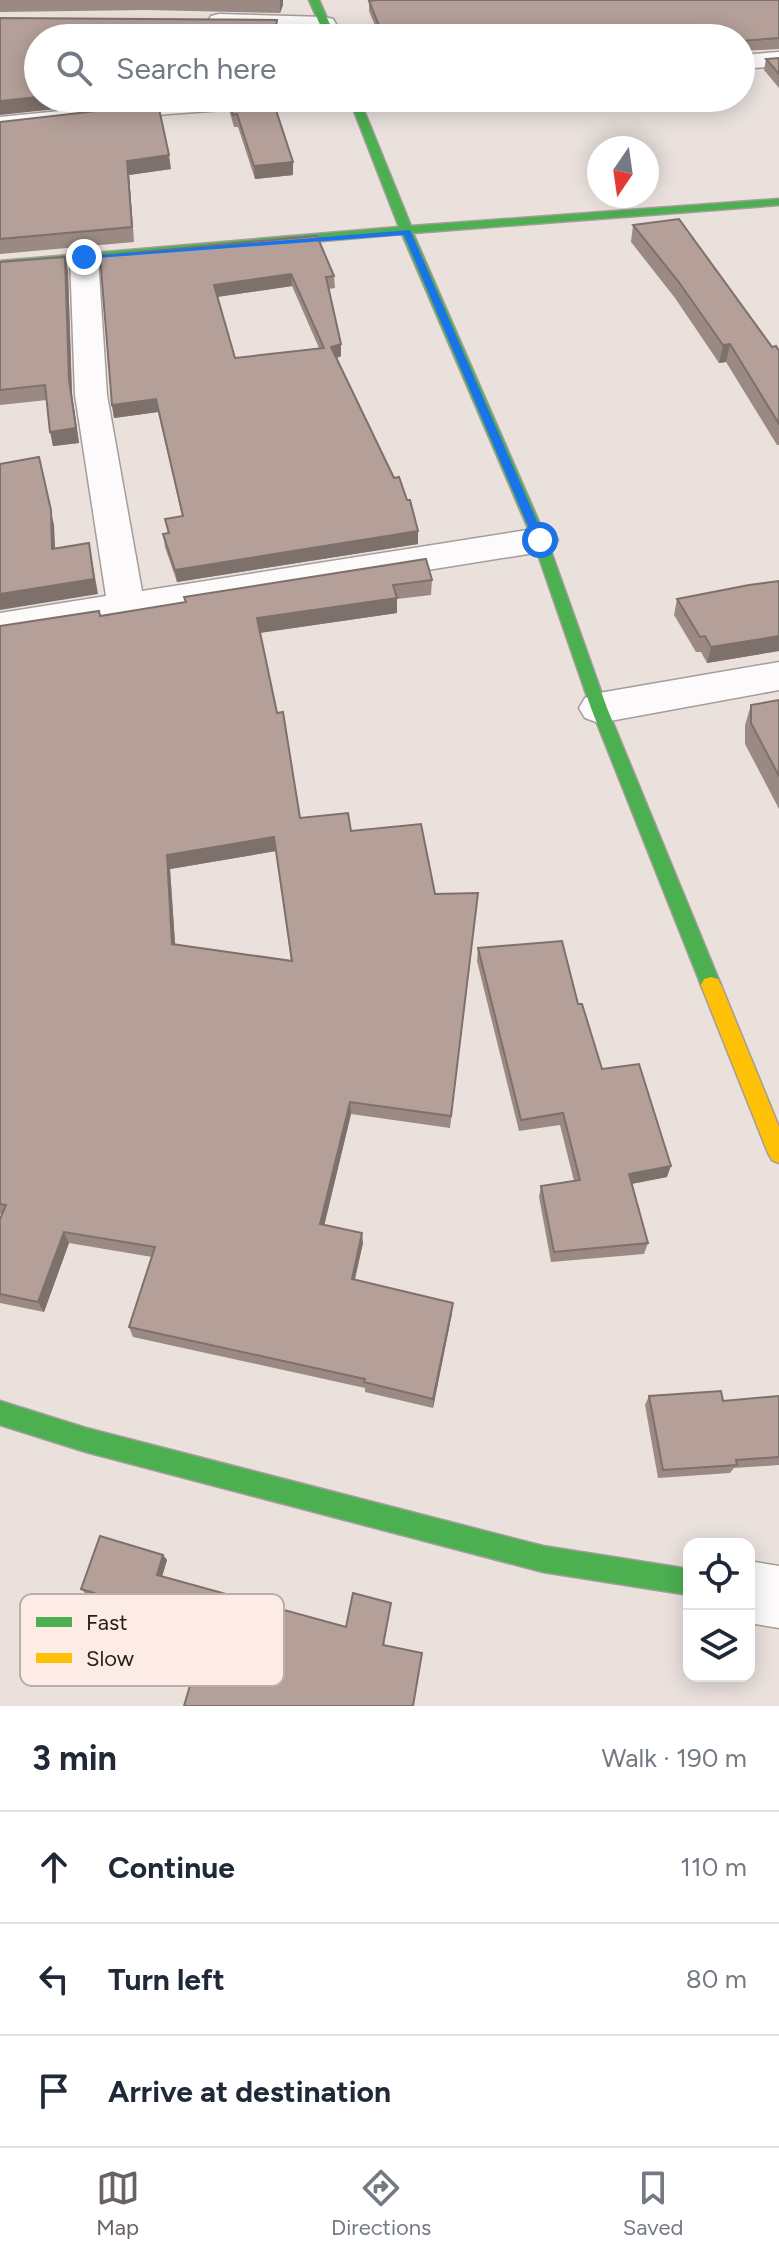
<!DOCTYPE html>
<html lang="en">
<head>
<meta charset="utf-8">
<style>
	body { margin:0; font-family:Figtree,sans-serif; background:#f2f2f3; color:#1f2937 }
	.controls { position:absolute; right:24px; bottom:24px; display:grid; overflow:hidden; border-radius:16px; box-shadow:0 4px 20px #0003 }
	.controls button { width:72px; height:72px; display:grid; place-items:center; padding:0; border:0; border-bottom:2px solid #e0e1e3; background:#fff; color:#1f2937; font:40px sans-serif }
	.compass { position:absolute; left:587px; top:136px; width:72px; height:72px; border-radius:50%; background:#fff; box-shadow:0 4px 20px #0003; rotate:193deg }
	.stop { position:absolute; width:24px; height:24px; margin:-18px; border:6px solid #1a73e8; border-radius:50%; background:#fff }
	.stop.end { background:#1a73e8; border-color:#fff; box-shadow:0 2px 8px #0008 }
	.list { margin:0; padding:0; list-style:none }
	h2 { display:flex; justify-content:space-between; align-items:center; height:104px; margin:0; padding:0 32px; font-size:34px }
	h2 small { font-size:26px; font-weight:400; color:#747a83 }
	.list li { display:grid; grid-template-columns:52px 1fr auto; gap:24px; align-items:center; box-sizing:border-box; height:112px; padding:0 32px; border-top:2px solid #e0e1e3 }
	.list b { display:block; font-size:30px; white-space:nowrap }
	.list em { font-size:26px; font-style:normal; color:#747a83 }
	.icon { flex:none; width:44px; height:44px; fill:none; stroke:currentColor; stroke-width:2; stroke-linecap:round; stroke-linejoin:round }
	.map { position:relative; flex:none; width:779px; height:1706px; overflow:hidden }
	.search { position:absolute; background:#fff; box-shadow:0 4px 20px #0003; left:24px; right:24px; top:24px; height:88px; display:flex; align-items:center; gap:20px; box-sizing:border-box; padding:0 28px; border-radius:44px; color:#747a83; font-size:30px }
	.sheet { height:440px; background:#fff }
	nav { display:flex; justify-content:space-around; align-items:center; box-sizing:border-box; height:112px; border-top:2px solid #e0e1e3; background:#fff; font-size:22px; color:#747a83 }
	nav a { display:grid; justify-items:center; gap:4px }
	nav .on { color:#696260 }
	.map>svg:first-child { display:block }
</style>
</head>
<body>
<div class="map">
<svg width="779" height="1706" viewBox="0 0 779 1706">
	<rect width="100%" height="100%" fill="#eae1dd"/>
	<g fill="none" stroke-linecap="round" stroke-linejoin="round">
		<g stroke="#a49d9a" stroke-width="3">
			<g id="street">
				<polygon points="219,14 325,17 333,19 336,24 333,29 325,31 211,26 208,21 211,16"/>
				<polygon points="779,52 779,66 741,69 741,55"/>
				<polygon points="189,98 307,98 304,103 295,105 168,114 0,133 0,117"/>
				<polygon points="84,248 94,251 98,257 107,395 142,591 540,528 553,532 558,540 553,548 540,552 0,639 0,613 106,596 75,395 70,257 74,251"/>
				<polygon points="779,662 779,690 599,723 585,718 579,708 585,698 599,693"/>
				<polygon points="749,1561 779,1566 779,1628 749,1623"/>
			</g>
		</g>
		<g stroke="#a49d9a" stroke-width="3">
			<g id="fast">
				<polygon points="309,0 319,0 336,38 326,38"/>
				<polygon points="349,98 359,98 411,226 779,199 779,205 413,233 547,540 607,708 721,985 718,991 711,993 704,991 701,985 591,708 533,540 402,234 0,269 0,261 399,227"/>
				<polygon points="0,1401 86,1428 543,1546 689,1569 689,1595 543,1572 86,1452 0,1425"/>
			</g>
		</g>
		<g stroke="#a49d9a" stroke-width="3">
			<polygon id="slow" points="711,977 718,979 721,985 779,1127 779,1163 772,1160 768,1153 701,985 704,979"/>
		</g>
		<use href="#street" fill="#fcfafa" fill-rule="evenodd"/>
		<use href="#fast" fill="#4caf50" fill-rule="evenodd"/>
		<use href="#slow" fill="#ffc107" fill-rule="evenodd"/>
	</g>
	<g fill="#9b8a84" fill-rule="evenodd">
		<polygon points="0,0 283,0 283,5 280,13 147,10 0,12"/>
		<polygon points="779,0 779,49 741,51 741,38 380,38 369,11 369,1"/>
		<polygon points="779,58 779,88 764,70 766,59"/>
		<polygon points="229,100 293,175 255,179 238,127 234,127 230,113"/>
		<polygon points="0,122 171,169 129,175 134,242 0,254"/>
		<polygon points="633,225 772,347 779,351 779,445 777,445 726,362 719,363 675,298 631,242"/>
		<path d="M100,256L334,276L335,288L329,289L341,356L337,358L418,544L177,582L165,547L163,534L168,533L165,519L182,516L158,412L114,418L112,405ZM292,286L319,348L235,358L218,297Z"/>
		<polygon points="0,262 68,271 72,395 79,443 53,446 47,400 0,405"/>
		<path d="M432,580L431,595L397,599V613L260,633L300,818L351,831L435,894L478,893L450,1128L351,1114L324,1225L363,1243L355,1280L452,1313L433,1408L365,1392V1388L133,1337L129,1327L152,1257L69,1243L44,1312L0,1303V1219L2,1214H0V627L100,616L185,602L184,597ZM276,851L291,961L175,944L170,869Z"/>
		<polygon points="779,581 779,651 707,663 701,652 696,652 674,615 677,599"/>
		<polygon points="779,700 779,809 745,744 745,725 751,705"/>
		<polygon points="478,948 578,1004 602,1069 667,1177 632,1184 648,1243 644,1254 551,1262 539,1197 541,1186 574,1181 560,1125 519,1131 477,961"/>
		<polygon points="649,1396 723,1401 779,1396 779,1465 734,1468 730,1473 658,1478 645,1405"/>
		<polygon points="163,1555 167,1560 162,1576 346,1627 391,1603 384,1645 206,1631 86,1594 81,1589"/>
	</g>
	<g fill="#7e706b">
		<polygon points="280,0 283,0 283,5 280,13"/>
		<polygon points="277,20 277,38 274,38"/>
		<polygon points="38,97 38,98 160,98 0,115 0,101"/>
		<polygon points="169,155 171,169 129,175 134,242 127,161"/>
		<polygon points="293,162 293,175 255,179 254,166"/>
		<polygon points="65,257 68,271 72,395 79,443 53,446 50,432 69,380"/>
		<polygon points="291,274 292,286 215,297 214,285"/>
		<polygon points="341,344 341,356 332,360 331,347"/>
		<polygon points="730,344 726,362 719,363 723,345"/>
		<polygon points="156,399 158,412 114,418 112,405"/>
		<polygon points="39,457 54,525 56,564 52,549"/>
		<polygon points="418,531 418,544 177,582 175,570"/>
		<polygon points="89,543 98,594 0,610 0,594"/>
		<polygon points="397,598 397,613 258,633 257,618"/>
		<polygon points="779,636 779,651 707,663 711,647"/>
		<polygon points="274,837 276,851 170,869 176,957 172,944 167,855"/>
		<polygon points="350,1102 351,1114 322,1235 320,1224"/>
		<polygon points="671,1166 667,1177 625,1185 629,1174"/>
		<polygon points="64,1232 69,1243 44,1312 38,1302"/>
		<polygon points="362,1233 363,1243 352,1290 352,1279"/>
		<polygon points="453,1303 452,1313 433,1408 433,1399"/>
		<polygon points="163,1555 167,1560 161,1580 157,1575"/>
	</g>
	<g fill="#b4a099" stroke="#7e706b" stroke-width="2" fill-rule="evenodd">
		<polygon points="377,0 779,0 779,38 741,41 741,38 576,38 570,30 452,38 384,38 369,1"/>
		<polygon points="0,18 277,20 274,38 38,38 38,97 0,101"/>
		<polygon points="779,58 779,74 766,59"/>
		<polygon points="262,98 272,98 293,162 254,166 237,114 233,115 229,100"/>
		<polygon points="158,104 169,155 127,161 132,227 0,239 0,122"/>
		<polygon points="679,219 772,347 776,346 779,351 779,424 730,344 723,345 678,281 633,225"/>
		<path d="M317,236L334,276L326,277L341,344L331,347L394,478L399,477L407,500H410L418,531L175,570L163,534L169,533L165,519L183,516L156,399L112,405L100,256ZM291,274L324,348L235,358L214,285Z"/>
		<polygon points="65,257 69,380 76,428 50,432 45,385 0,390 0,262"/>
		<polygon points="39,457 51,510 52,549 89,543 94,579 0,594 0,464"/>
		<path d="M426,559L432,580L393,585L397,598L257,618L277,713L283,712L300,818L348,813L351,831L421,824L435,894L478,893L451,1116L350,1102L320,1224L362,1233L352,1279L453,1303L433,1399L364,1382L365,1379L129,1327L155,1247L64,1232L38,1302L0,1294V1219L6,1205L0,1204V626L99,611L100,616L186,602L184,597ZM274,837L292,961L172,944L167,855Z"/>
		<polygon points="779,581 779,636 711,647 705,636 700,637 677,599 749,585"/>
		<polygon points="779,700 779,776 751,723 751,705"/>
		<polygon points="562,941 578,1004 582,1004 602,1069 639,1064 671,1166 629,1174 648,1243 554,1252 541,1186 580,1180 563,1113 521,1120 478,948"/>
		<polygon points="721,1391 723,1401 779,1396 779,1457 736,1460 737,1465 663,1470 649,1396"/>
		<polygon points="100,1536 163,1555 157,1575 346,1627 353,1593 391,1603 383,1645 422,1653 413,1706 184,1706 207,1628 81,1589"/>
	</g>
	<polygon fill="#1a73e8" points="410,230 545,540 544,542 534,540 404,235 84,259 80,257"/>
	<rect x="20" y="1594" width="264" height="92" rx="12" fill="#fdece5" stroke="#bcaea9" stroke-width="2"/>
	<rect x="36" y="1617" width="36" height="10" fill="#4caf50"/>
	<rect x="36" y="1653" width="36" height="10" fill="#ffc107"/>
	<g font-size="22" fill="#241e1c">
		<text x="86" y="1630">Fast</text>
		<text x="86" y="1666">Slow</text>
	</g>
</svg>
<div class="controls">
<button><svg class="icon" aria-label="locate" viewBox="0 0 24 24"><circle cx="12" cy="12" r="6"/><path d="M12 2v4M12 18v4M2 12h4M18 12h4"/></svg></button>
<button><svg class="icon" aria-label="layers" viewBox="0 0 24 24"><path d="M12 4l9 5-9 5-9-5zM3 14l9 5 9-5"/></svg></button>
</div>
<svg class="compass" viewBox="-18 -18 36 36"><path d="M0-13l5 13h-10z" fill="#e53935"/><path d="M0 13l5-13h-10z" fill="#747a83"/></svg>
<div class="stop" style="left:540px;top:540px"></div>
<div class="stop end" style="left:84px;top:257px"></div>
<div class="search"><svg class="icon" aria-label="search" viewBox="0 0 24 24"><circle cx="10" cy="10" r="6"/><path d="M15 15l6 6"/></svg>Search here</div>
</div>
<section class="sheet">
<h2>3 min<small>Walk · 190 m</small></h2>
<ul class="list">
<li><svg class="icon" aria-label="ahead" viewBox="0 0 24 24"><path d="M12 20V5M6 11l6-6 6 6"/></svg><div><b>Continue</b></div><em>110 m</em></li>
<li><svg class="icon" aria-label="left" viewBox="0 0 24 24"><path d="M17 20v-9H6M10 6l-5 5 5 5"/></svg><div><b>Turn left</b></div><em>80 m</em></li>
<li><svg class="icon" aria-label="arrive" viewBox="0 0 24 24"><path d="M6 21V4h12l-3 4 3 4H6"/></svg><div><b>Arrive at destination</b></div></li>
</ul>
</section>
<nav>
<a class="on"><svg class="icon" aria-label="map" viewBox="0 0 24 24"><path d="M3 6l6-2 6 2 6-2v14l-6 2-6-2-6 2zM9 4v14M15 6v14"/></svg>Map</a>
<a><svg class="icon" aria-label="directions" viewBox="0 0 24 24"><path d="M12 3l9 9-9 9-9-9zM9 14v-3h6M13 9l2 2-2 2"/></svg>Directions</a>
<a><svg class="icon" aria-label="saved" viewBox="0 0 24 24"><path d="M7 4h10v16l-5-4-5 4z"/></svg>Saved</a>
</nav>
</body>
</html>
